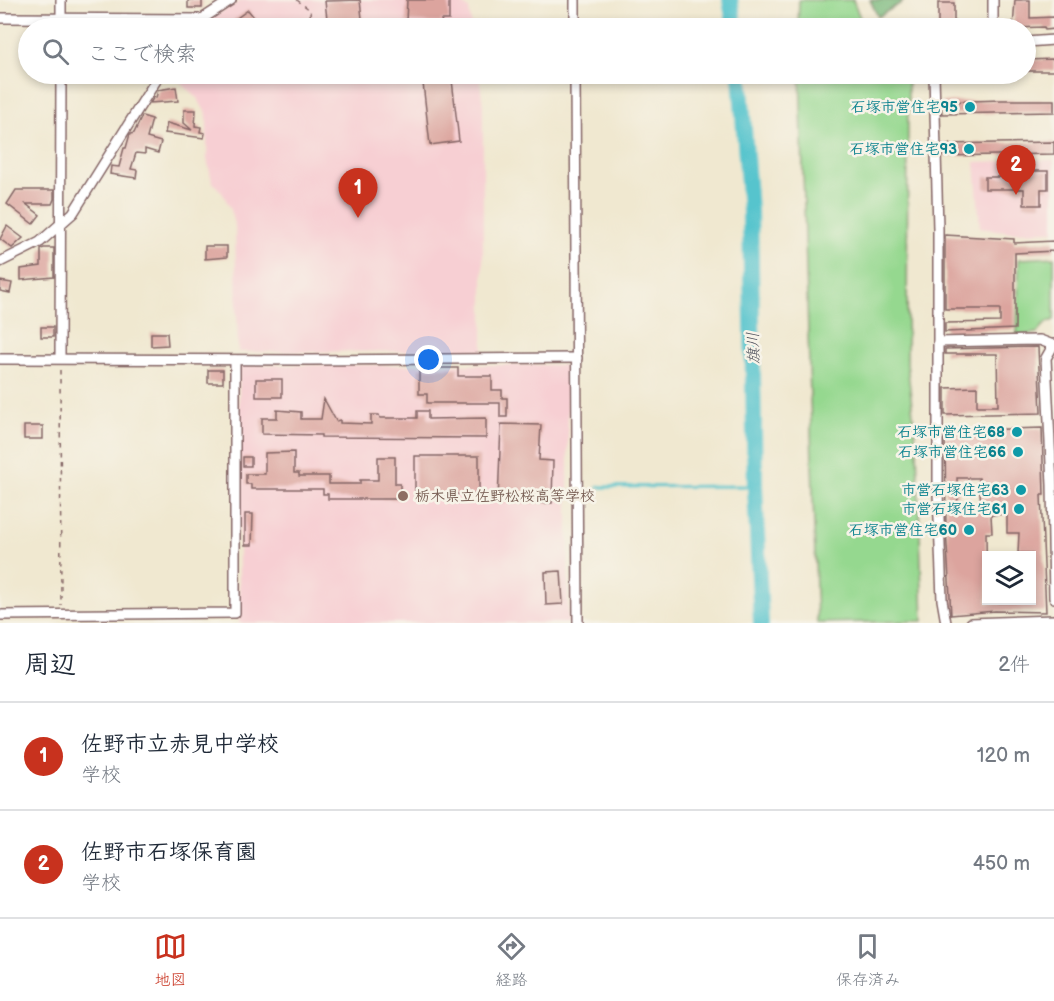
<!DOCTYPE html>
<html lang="ja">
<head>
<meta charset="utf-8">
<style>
	body { margin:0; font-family:"Balsamiq Sans","Klee One",sans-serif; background:#f2f2f3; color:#1f2937 }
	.controls { position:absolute; right:18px; bottom:18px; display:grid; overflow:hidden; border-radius:0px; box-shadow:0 3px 9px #0003 }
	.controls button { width:54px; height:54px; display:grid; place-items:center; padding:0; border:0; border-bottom:2px solid #e0e1e3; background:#fff; color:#1f2937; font:30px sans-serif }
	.you { position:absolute; left:429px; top:360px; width:21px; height:21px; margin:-15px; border:4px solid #fff; border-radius:50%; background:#1a73e8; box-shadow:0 0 0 9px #1a73e833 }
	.badge { display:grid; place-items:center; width:39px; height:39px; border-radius:50%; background:#c8321e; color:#fff; font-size:20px; font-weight:700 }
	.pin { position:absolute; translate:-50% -50px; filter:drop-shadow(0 2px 3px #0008) }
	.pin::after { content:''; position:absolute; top:32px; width:21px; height:18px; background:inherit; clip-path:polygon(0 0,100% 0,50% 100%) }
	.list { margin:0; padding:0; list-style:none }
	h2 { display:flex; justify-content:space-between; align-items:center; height:78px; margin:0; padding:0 24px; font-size:26px }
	h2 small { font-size:20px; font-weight:400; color:#747a83 }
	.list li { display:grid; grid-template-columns:39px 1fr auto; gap:18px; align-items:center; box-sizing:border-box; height:108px; padding:0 24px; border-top:2px solid #e0e1e3 }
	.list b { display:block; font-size:22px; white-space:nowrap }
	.list p { margin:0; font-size:20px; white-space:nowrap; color:#747a83 }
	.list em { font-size:20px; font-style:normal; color:#747a83 }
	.icon { flex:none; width:33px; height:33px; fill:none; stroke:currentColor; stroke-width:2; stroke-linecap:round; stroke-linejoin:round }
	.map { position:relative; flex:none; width:1054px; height:623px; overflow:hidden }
	.search { position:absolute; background:#fff; box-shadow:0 3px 9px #0003; left:18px; right:18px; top:18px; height:66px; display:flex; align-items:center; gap:15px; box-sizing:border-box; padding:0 21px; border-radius:33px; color:#747a83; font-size:22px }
	.sheet { height:294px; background:#fff }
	nav { display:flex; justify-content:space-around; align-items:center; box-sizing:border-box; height:84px; border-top:2px solid #e0e1e3; background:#fff; font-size:16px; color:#747a83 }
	nav a { display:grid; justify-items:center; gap:3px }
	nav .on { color:#c8321e }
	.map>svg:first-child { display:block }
</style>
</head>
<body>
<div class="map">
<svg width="1054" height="623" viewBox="0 0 1054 623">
	<rect width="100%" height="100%" fill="#f7f3e8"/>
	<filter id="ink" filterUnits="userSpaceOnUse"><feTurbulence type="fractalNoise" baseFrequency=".0167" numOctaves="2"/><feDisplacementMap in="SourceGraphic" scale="12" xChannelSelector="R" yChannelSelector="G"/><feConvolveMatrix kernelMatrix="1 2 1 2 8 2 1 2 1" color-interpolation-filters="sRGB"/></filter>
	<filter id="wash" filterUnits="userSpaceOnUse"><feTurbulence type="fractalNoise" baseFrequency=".008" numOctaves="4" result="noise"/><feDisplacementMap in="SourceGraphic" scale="24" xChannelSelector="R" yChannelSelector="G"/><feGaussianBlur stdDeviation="1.35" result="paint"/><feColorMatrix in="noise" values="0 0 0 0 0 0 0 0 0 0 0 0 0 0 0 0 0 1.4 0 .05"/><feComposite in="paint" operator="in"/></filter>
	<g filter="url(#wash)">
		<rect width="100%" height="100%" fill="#f0e8d0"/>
		<g fill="#f7cfd3">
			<polygon points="242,0 458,0 469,9 472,28 202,28 211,18"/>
			<polygon points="172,74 479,74 483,105 483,351 238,352 235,226 231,210 223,194 212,181 207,159 207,115 198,99"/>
			<polygon points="1054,160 1054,231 1012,232 980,228 975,162"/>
			<polygon points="242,365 563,365 568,369 568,623 239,623 239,370"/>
		</g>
		<g fill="#95d88f" stroke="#707c5d" stroke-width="1.5">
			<polygon points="799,0 853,0 864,28 798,28"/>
			<polygon points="800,74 900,74 908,83 907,363 917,449 923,621 817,623"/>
			<polygon points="1054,257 1054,320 1046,323 1037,333 1017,336 1019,259"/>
		</g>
		<polygon fill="#78b87a" stroke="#616c52" stroke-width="1.5" points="870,0 902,0 903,2 878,17"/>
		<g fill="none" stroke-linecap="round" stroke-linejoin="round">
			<polyline stroke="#57c4cd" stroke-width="3" points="598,487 755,486"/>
			<g stroke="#57c4cd" stroke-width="16">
				<polyline points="730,0 735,28"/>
				<polyline points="740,74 750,211 755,486 761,623"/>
			</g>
		</g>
		<g id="blocks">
			<g fill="#dca49e" fill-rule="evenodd">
				<rect x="188" y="0" width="14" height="8"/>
				<polygon points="360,0 363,28 328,28 325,1"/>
				<polygon points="407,0 449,0 449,20 441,20 442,23 406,22"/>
				<polygon points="1015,0 1030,0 1030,18 1054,17 1054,29 1045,30 1044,27 1013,28"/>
				<rect x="938" y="3" width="16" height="25"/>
				<polygon points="248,10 258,22 249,28 223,28"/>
				<polygon points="1054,59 1054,71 1026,71 1026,60"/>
				<polygon points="452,80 459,141 430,145 423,83"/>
				<polygon points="176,87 178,101 150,103 154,97 156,98 158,90"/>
				<polygon points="1001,100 1054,100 1054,112 942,114 941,102"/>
				<polygon points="184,110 196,110 195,126 201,127 200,132 205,133 204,138 165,133 167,123 192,130 184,123"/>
				<polygon points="142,116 152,119 147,138 161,142 158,153 145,149 145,154 136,153 131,169 137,170 136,178 110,174 111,166 119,167 124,148 126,148 130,134 134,133"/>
				<polygon points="1054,142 1054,154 943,156 943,144"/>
				<polygon points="1023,171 1048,171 1048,189 1041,189 1041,205 1024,205 1024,189 985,189 985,177 1023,177"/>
				<polygon points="16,190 54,190 54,199 52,204 26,204 40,215 33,224 7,204"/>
				<polygon points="7,226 23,238 12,248 0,239"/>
				<polygon points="945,235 1014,239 1014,243 1054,241 1054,251 1015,253 1015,329 945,332 945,323 1000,322 1000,309 945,309"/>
				<polygon points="205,246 227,246 227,257 205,259"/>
				<polygon points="44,248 54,248 54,277 21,280 21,269 41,266 41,249"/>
				<polygon points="0,281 12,283 10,293 0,291"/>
				<rect x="41" y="327" width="12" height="10"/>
				<polygon points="151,333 167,333 168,345 151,346"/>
				<polygon points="1038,347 1041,413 945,415 945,388 977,387 977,406 998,406 997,354 945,354 945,349"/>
				<polygon points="419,368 458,368 458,376 492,376 492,390 502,390 502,398 507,398 507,417 500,417 500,403 427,403 427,394 419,394"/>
				<rect x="208" y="370" width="15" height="13"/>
				<rect x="256" y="379" width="26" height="18"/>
				<polygon points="324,399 336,421 340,420 340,423 371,424 371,415 379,415 380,418 417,418 417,411 428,411 428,419 486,418 486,438 321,437 321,435 262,434 262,418 277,418 277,410 301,412 301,419 321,419"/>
				<polygon points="501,424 541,425 539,460 553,461 552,503 498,502"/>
				<rect x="24" y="426" width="19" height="13"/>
				<path d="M1042,428L1044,495H1041L1046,612L995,611L951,615L946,528L945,431ZM957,478H979L981,506L958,508ZM1007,514V533H1019L1018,553H1032V602L987,603L986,533H992L991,515Z"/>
				<polygon points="294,452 294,473 299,473 299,476 329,476 329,484 360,484 360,480 378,480 378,457 395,457 395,484 400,484 400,499 328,499 328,494 323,494 323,489 251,489 251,484 246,484 246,474 265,474 265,453"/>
				<rect x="415" y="456" width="64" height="38"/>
				<rect x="243" y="457" width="8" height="9"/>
				<polygon points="245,514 253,514 252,545 245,545"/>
				<polygon points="561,571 563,604 546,605 545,572"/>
			</g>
		</g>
	</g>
	<g filter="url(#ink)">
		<use href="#blocks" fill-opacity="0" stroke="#846565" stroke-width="1.5"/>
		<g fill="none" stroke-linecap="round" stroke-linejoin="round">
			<g stroke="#846565" stroke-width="12">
				<g id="minor">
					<polyline points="61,0 61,28"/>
					<polyline points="575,0 575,28"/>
					<polyline points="0,18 202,19"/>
					<polyline points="193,28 202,19 231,0"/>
					<polyline points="993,28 993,0"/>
					<polyline points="1026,42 1054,40"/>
					<polyline points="575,74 578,623"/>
					<polyline points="934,74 938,229 938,492 942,600 946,623"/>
					<polyline points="0,262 40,242 73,213 160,74"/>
					<polyline points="938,342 1040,340 1053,345"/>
					<polyline points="1054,344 1046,358 1052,485 1054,598"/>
					<polyline points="60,358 61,74"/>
					<polyline points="0,359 310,360 577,358"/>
					<polyline points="0,615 235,613 235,360"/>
					<polyline points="971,623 1054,620"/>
				</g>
			</g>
			<g stroke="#846565" stroke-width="1.5" stroke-dasharray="4.5 4.5" stroke-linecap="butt">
				<polyline points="297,0 310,10 311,28"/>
				<polyline points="60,370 61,605"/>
			</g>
			<use href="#minor" stroke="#fff" stroke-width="9"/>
		</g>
	</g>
	<g fill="#0f9aa8" stroke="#f7f3e8" stroke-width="2">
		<circle cx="970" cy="107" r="6"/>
		<circle cx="969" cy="149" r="6"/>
		<circle cx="1017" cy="432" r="6"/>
		<circle cx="1018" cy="452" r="6"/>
		<circle cx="1021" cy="490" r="6"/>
		<circle cx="1019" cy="509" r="6"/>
		<circle cx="969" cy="530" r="6"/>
	</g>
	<circle fill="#8d6e63" stroke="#f7f3e8" stroke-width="2" cx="403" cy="496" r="6"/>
	<g text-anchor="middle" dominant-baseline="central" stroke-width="5" stroke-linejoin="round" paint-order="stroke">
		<g font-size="15" font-weight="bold" fill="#0d838f" stroke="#f7f3e8" text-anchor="end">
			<text x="958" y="107">石塚市営住宅95</text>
			<text x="957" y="149">石塚市営住宅93</text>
			<text x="1005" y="432">石塚市営住宅68</text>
			<text x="1006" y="452">石塚市営住宅66</text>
			<text x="1009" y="490">市営石塚住宅63</text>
			<text x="1007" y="509">市営石塚住宅61</text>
			<text x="957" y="530">石塚市営住宅60</text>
		</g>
		<g font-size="15" font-weight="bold" fill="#785e54" stroke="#f7f3e8" text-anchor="start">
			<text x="415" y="496">栃木県立佐野松桜高等学校</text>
		</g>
		<g font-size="16" font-style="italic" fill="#4e515c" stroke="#f7f3e8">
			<text transform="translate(754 348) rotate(-92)">旗川</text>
		</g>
	</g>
</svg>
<div class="controls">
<button><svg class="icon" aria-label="layers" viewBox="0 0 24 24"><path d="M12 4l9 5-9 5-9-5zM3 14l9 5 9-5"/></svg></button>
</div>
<div class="you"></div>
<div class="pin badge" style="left:358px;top:218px">1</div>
<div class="pin badge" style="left:1016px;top:195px">2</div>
<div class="search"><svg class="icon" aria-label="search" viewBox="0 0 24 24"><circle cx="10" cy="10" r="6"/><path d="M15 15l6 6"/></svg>ここで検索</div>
</div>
<section class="sheet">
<h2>周辺<small>2件</small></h2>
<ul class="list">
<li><span class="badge">1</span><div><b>佐野市立赤見中学校</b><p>学校</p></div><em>120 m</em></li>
<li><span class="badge">2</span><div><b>佐野市石塚保育園</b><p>学校</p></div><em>450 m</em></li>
</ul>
</section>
<nav>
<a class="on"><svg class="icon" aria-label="map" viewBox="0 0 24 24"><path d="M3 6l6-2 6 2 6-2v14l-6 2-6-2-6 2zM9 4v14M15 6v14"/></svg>地図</a>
<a><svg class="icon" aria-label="directions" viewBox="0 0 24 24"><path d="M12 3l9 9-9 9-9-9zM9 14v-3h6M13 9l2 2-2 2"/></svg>経路</a>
<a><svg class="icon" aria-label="saved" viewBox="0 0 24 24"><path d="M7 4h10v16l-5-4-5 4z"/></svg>保存済み</a>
</nav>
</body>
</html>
